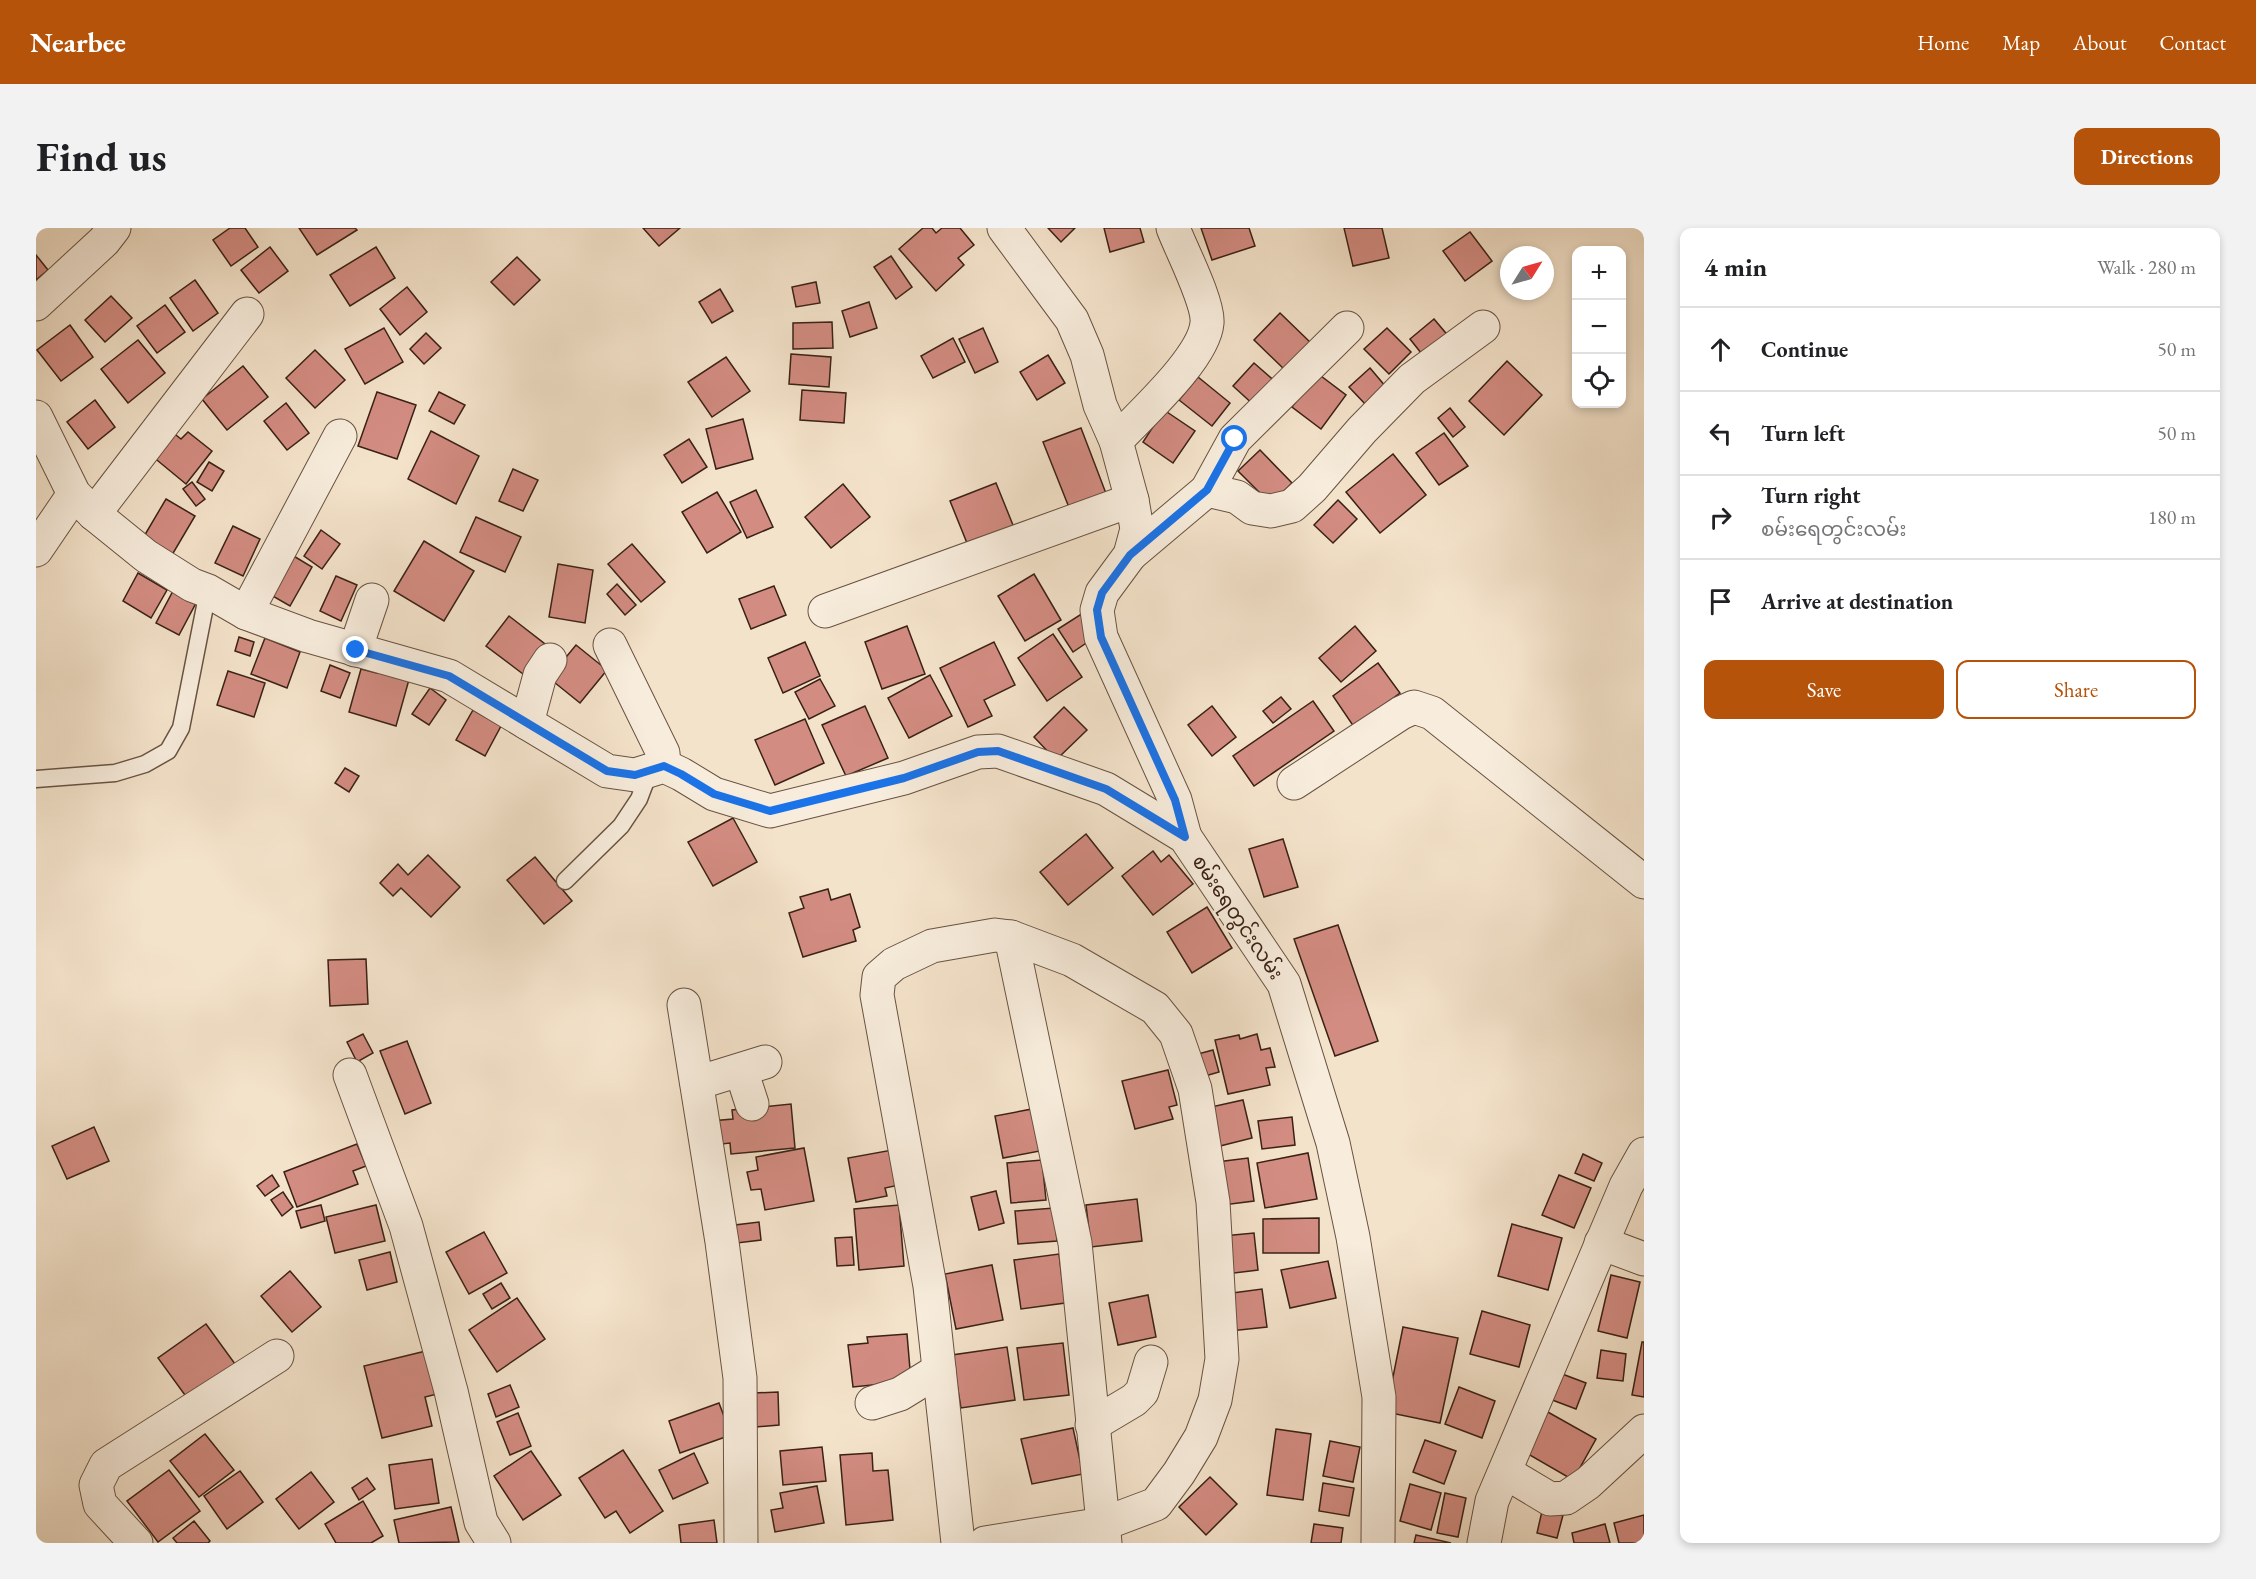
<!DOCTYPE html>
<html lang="en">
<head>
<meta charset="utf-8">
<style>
	body { margin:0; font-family:"EB Garamond","Noto Sans Myanmar",serif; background:#f2f2f2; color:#202124 }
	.controls { position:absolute; right:18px; top:18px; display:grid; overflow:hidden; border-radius:12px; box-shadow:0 3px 9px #0003 }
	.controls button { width:54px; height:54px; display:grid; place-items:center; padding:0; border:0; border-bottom:2px solid #e0e0e0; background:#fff; color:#202124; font:30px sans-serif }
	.compass { position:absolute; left:1464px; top:18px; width:54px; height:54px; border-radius:50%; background:#fff; box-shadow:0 3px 9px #0003; rotate:53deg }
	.stop { position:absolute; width:18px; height:18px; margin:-14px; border:4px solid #1a73e8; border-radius:50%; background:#fff }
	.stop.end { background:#1a73e8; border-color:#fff; box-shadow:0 2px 6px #0008 }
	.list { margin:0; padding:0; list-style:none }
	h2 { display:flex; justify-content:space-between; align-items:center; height:78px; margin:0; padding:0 24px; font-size:26px }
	h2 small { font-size:20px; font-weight:400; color:#757577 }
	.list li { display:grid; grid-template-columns:39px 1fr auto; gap:18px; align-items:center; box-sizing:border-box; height:84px; padding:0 24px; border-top:2px solid #e0e0e0 }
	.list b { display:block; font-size:22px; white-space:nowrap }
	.list p { margin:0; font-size:20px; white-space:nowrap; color:#757577 }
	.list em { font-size:20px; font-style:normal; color:#757577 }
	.actions { display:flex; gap:12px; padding:18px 24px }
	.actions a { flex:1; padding:14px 0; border:2px solid #b45309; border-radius:12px; text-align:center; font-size:21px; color:#b45309 }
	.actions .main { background:#b45309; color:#fff }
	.icon { flex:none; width:33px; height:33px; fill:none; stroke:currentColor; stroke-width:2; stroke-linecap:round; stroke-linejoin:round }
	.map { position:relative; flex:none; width:1608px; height:1315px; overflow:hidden; border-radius:12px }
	header { display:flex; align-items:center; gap:36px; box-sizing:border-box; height:84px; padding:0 30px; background:#b45309; color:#fff }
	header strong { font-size:28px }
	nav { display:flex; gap:33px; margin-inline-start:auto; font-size:21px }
	.intro { display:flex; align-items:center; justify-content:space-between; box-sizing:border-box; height:144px; padding:0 36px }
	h1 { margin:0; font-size:42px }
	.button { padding:15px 27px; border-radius:12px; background:#b45309; color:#fff; font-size:21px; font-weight:700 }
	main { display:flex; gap:36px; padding:0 36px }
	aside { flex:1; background:#fff; border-radius:12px; box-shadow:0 3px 9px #0003 }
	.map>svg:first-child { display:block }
</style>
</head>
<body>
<header>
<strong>Nearbee</strong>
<nav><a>Home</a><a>Map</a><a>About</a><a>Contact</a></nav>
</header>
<div class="intro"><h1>Find us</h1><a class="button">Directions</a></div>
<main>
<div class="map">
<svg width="1608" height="1315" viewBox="0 0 1608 1315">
	<rect width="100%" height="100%" fill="#f4e3cb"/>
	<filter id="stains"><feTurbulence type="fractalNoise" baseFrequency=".00333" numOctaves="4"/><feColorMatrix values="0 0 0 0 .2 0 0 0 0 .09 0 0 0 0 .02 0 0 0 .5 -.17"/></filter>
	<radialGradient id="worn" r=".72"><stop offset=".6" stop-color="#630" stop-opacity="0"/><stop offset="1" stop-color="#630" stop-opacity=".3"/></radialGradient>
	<g fill="#d38c82" stroke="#3a2115" stroke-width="1.5">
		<polygon points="194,0 209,0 222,19 195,38 177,12"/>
		<polygon points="263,0 319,0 321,2 281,27"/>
		<polygon points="607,0 644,0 623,18"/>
		<polygon points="887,0 896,0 900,5 906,0 924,0 938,17 922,30 928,37 900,63 863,21"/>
		<polygon points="1012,0 1039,0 1025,14"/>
		<polygon points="1068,0 1104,0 1108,14 1074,24"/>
		<polygon points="1165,0 1213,0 1219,18 1176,32"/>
		<polygon points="1308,0 1346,0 1353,30 1317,38"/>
		<polygon points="1434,4 1456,33 1429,53 1407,23"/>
		<polygon points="234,19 252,43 223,65 205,42"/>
		<polygon points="340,19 359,50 314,78 294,47"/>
		<polygon points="0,27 12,42 0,52"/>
		<polygon points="855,28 876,59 860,71 838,39"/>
		<polygon points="481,29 504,52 478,77 455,54"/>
		<polygon points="159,52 182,85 157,103 134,70"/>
		<polygon points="780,54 784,75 760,79 756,59"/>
		<polygon points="371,59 391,84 364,107 344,81"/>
		<polygon points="684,61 697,83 676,95 663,74"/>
		<polygon points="75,68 96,90 69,114 49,92"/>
		<polygon points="833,74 841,100 814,109 806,83"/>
		<polygon points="129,77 149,104 121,125 101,98"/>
		<polygon points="1244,85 1276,116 1250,143 1218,112"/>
		<polygon points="1398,91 1414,110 1389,130 1374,111"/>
		<polygon points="796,94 797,120 757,121 757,95"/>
		<polygon points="34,97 57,129 25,153 1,122"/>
		<polygon points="348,100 367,134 329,156 309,121"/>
		<polygon points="947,100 962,134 939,145 923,111"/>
		<polygon points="1351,100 1375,124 1353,146 1328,121"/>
		<polygon points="390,105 405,120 388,136 374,121"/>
		<polygon points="917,110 929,134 897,150 885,128"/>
		<polygon points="102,112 129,145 92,175 65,141"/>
		<polygon points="279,122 309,152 279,180 250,150"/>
		<polygon points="755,126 795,129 793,159 753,156"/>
		<polygon points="1012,127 1029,155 1001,172 984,144"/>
		<polygon points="690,129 714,163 676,189 652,154"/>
		<polygon points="1471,133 1506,167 1468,207 1433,173"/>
		<polygon points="1218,135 1241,155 1220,179 1197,158"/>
		<polygon points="207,138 232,169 191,202 166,171"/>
		<polygon points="1334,140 1350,159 1330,177 1313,159"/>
		<polygon points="1281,145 1310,167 1285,201 1256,179"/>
		<polygon points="1162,149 1194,175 1176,198 1143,172"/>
		<polygon points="766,162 810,165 808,195 764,192"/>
		<polygon points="341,164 380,177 361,231 322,218"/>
		<polygon points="403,164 429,177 418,196 393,183"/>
		<polygon points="59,172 79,199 52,221 31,194"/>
		<polygon points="250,175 273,205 251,222 228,193"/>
		<polygon points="1414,180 1429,199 1417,209 1402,190"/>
		<polygon points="1128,182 1159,203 1137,235 1107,214"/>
		<polygon points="707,191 717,231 680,241 670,201"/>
		<polygon points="1045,200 1071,268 1034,282 1007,214"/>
		<polygon points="135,203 145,211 152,204 176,223 150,256 116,228"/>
		<polygon points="395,203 443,228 420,276 372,251"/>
		<polygon points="1408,205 1432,238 1403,257 1380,225"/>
		<polygon points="653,211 671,239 646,255 628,227"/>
		<polygon points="1224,222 1256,255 1235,276 1202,243"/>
		<polygon points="1357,226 1390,267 1344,305 1310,264"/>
		<polygon points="173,234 188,243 176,263 161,254"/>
		<polygon points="477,241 502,252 487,283 463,273"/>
		<polygon points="156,254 169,271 160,278 147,261"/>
		<polygon points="960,255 979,302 933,320 914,273"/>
		<polygon points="807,256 834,289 795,320 769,289"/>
		<polygon points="720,262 737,299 711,310 694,274"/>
		<polygon points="681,264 705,304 671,325 646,284"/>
		<polygon points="130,271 159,288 136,327 107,310"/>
		<polygon points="1302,272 1321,291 1297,315 1278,297"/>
		<polygon points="440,289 485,309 469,344 424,324"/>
		<polygon points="197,298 224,311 207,348 179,335"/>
		<polygon points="285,302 304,316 286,341 268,328"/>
		<polygon points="388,313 438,343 408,393 358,363"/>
		<polygon points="596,316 629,354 605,374 572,336"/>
		<polygon points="251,324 276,339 254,378 228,363"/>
		<polygon points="522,336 557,342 549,395 513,389"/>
		<polygon points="102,345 131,362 115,390 87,373"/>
		<polygon points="998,346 1025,392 989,413 962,368"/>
		<polygon points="300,348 321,357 305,393 284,383"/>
		<polygon points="581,356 600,377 589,387 571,366"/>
		<polygon points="738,358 750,387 715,401 703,371"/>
		<polygon points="137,363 160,375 143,407 120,395"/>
		<polygon points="1047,385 1062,407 1037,424 1022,401"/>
		<polygon points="473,388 509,416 487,446 450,418"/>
		<polygon points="871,398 889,446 846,461 829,414"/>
		<polygon points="1319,398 1340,423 1305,454 1283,430"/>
		<polygon points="1017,406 1046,449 1011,473 982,430"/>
		<polygon points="203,409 218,414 214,428 199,423"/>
		<polygon points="229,410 264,424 251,460 215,446"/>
		<polygon points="769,414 784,448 747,465 732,430"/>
		<polygon points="958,414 979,457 948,472 956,488 932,499 904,440"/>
		<polygon points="540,417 571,442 544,475 513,450"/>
		<polygon points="1342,435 1364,465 1318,499 1297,468"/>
		<polygon points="294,437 314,445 304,470 285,463"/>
		<polygon points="342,439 374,448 360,498 313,484 325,441 341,445"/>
		<polygon points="192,443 229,455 218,489 181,477"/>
		<polygon points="894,447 916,488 873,510 852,470"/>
		<polygon points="784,451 799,478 773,491 759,464"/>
		<polygon points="394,460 410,472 393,497 376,486"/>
		<polygon points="1245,469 1255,481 1237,495 1227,483"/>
		<polygon points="1277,473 1298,503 1218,558 1197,528"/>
		<polygon points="829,478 852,530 810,548 786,497"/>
		<polygon points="1176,478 1200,509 1176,528 1152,497"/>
		<polygon points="1028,479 1051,502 1020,532 998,509"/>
		<polygon points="437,482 465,498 449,528 420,512"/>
		<polygon points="769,491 788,535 739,557 719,512"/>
		<polygon points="309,540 323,548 313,564 299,555"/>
		<polygon points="697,590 721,634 677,658 652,614"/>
		<polygon points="1050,606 1077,640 1032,677 1004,644"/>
		<polygon points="1247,611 1262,659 1228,669 1213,621"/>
		<polygon points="1117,623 1125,634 1133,627 1157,656 1117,687 1086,648"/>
		<polygon points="392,627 424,659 395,689 365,660 357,668 344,655 362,636 372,647"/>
		<polygon points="499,629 536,673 508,696 471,652"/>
		<polygon points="792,661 795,672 814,666 824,699 817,702 820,713 767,729 753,685 768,680 764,669"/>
		<polygon points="1171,679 1196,720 1156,745 1131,704"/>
		<polygon points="1302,697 1342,813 1299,828 1258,711"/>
		<polygon points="330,731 332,776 294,778 292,732"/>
		<polygon points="327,806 337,825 321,834 311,814"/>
		<polygon points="1221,806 1225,822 1234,820 1239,839 1230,840 1234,857 1192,866 1179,812 1203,807 1204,811"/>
		<polygon points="371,813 395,875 369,886 344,823"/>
		<polygon points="1177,822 1183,844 1169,848 1162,826"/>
		<polygon points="1132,842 1141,877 1133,879 1137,891 1099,901 1086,853"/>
		<polygon points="1207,872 1216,910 1184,918 1175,879"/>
		<polygon points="755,876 759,920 695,926 694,915 677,917 674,893 697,891 696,882"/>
		<polygon points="996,881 1004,923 967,930 959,888"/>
		<polygon points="1256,889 1259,917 1226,921 1222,893"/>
		<polygon points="58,899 73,933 31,951 16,918"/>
		<polygon points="321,916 330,938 317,943 322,956 261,979 248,944"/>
		<polygon points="768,920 778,973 729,982 725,961 715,962 711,944 722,942 720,929"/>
		<polygon points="856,922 863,957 849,960 851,968 820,974 812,930"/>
		<polygon points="1272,925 1281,971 1229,980 1221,935"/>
		<polygon points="1547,926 1566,935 1558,953 1539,945"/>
		<polygon points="1212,930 1218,973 1187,977 1181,934"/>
		<polygon points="1006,932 1010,972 975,975 971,935"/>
		<polygon points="236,947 243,958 229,968 221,958"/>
		<polygon points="1523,947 1555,960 1538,1000 1506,987"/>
		<polygon points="960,963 968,995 943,1002 935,969"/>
		<polygon points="247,964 257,979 246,988 235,972"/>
		<polygon points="1101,971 1106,1013 1055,1019 1050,977"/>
		<polygon points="285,977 289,993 265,1000 260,983"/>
		<polygon points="340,977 349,1013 299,1025 290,989"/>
		<polygon points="863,977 868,1038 823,1042 818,981"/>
		<polygon points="1018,980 1021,1013 982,1016 979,983"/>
		<polygon points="1283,990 1283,1025 1227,1025 1227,991"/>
		<polygon points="723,994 725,1012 701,1015 699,997"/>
		<polygon points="1476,996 1526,1010 1512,1062 1462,1048"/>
		<polygon points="448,1004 471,1045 433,1066 410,1024"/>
		<polygon points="1218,1005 1222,1042 1190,1046 1187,1008"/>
		<polygon points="816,1009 818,1037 801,1038 799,1010"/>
		<polygon points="354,1024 361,1054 331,1062 323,1032"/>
		<polygon points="1023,1026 1029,1075 985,1081 978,1032"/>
		<polygon points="1292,1033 1300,1070 1254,1080 1245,1042"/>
		<polygon points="956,1037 967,1092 920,1101 909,1046"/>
		<polygon points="254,1043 285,1079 256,1104 225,1068"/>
		<polygon points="1575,1047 1604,1054 1591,1110 1562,1103"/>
		<polygon points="465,1055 474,1070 456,1081 447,1066"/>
		<polygon points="1226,1061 1231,1099 1194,1103 1189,1066"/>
		<polygon points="1112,1067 1120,1109 1082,1117 1073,1075"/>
		<polygon points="481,1070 509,1111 461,1144 433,1102"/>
		<polygon points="1446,1083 1494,1097 1483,1139 1434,1126"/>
		<polygon points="170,1096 202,1140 154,1174 122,1130"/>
		<polygon points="1367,1099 1422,1110 1404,1195 1350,1184"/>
		<polygon points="871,1106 875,1153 817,1159 812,1117 832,1115 831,1109"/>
		<polygon points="1606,1114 1608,1114 1608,1169 1596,1167"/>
		<polygon points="1027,1115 1033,1167 988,1172 981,1120"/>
		<polygon points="971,1119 979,1172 925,1180 916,1127"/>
		<polygon points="394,1122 405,1165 389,1169 396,1198 346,1210 328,1138"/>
		<polygon points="1565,1122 1590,1126 1587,1153 1561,1150"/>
		<polygon points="1521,1144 1550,1155 1540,1181 1511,1170"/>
		<polygon points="474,1157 483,1179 460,1189 452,1166"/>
		<polygon points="1423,1159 1459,1173 1446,1210 1409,1196"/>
		<polygon points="742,1164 743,1197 720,1199 718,1165"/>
		<polygon points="683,1175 695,1207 644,1225 633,1193"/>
		<polygon points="1510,1183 1560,1211 1537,1252 1487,1223"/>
		<polygon points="482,1185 495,1218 474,1227 461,1194"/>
		<polygon points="1037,1200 1047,1246 996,1256 985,1211"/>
		<polygon points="1240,1201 1275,1206 1267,1272 1231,1267"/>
		<polygon points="169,1206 198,1242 163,1269 134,1233"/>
		<polygon points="1389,1212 1420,1223 1408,1256 1377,1244"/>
		<polygon points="1294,1213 1324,1219 1317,1254 1287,1248"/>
		<polygon points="786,1219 790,1253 747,1257 744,1223"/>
		<polygon points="587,1222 627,1283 594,1305 580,1283 569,1290 543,1250"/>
		<polygon points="495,1223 525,1267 487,1292 458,1248"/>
		<polygon points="658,1225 672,1255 637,1271 623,1242"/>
		<polygon points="836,1225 837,1243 852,1242 857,1292 810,1297 804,1227"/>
		<polygon points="396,1231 403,1275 359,1281 353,1237"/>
		<polygon points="133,1242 164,1283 122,1314 91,1273"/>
		<polygon points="204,1243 227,1274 191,1301 168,1268"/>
		<polygon points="275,1244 298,1274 263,1301 240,1271"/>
		<polygon points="1174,1249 1201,1276 1170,1307 1143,1279"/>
		<polygon points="331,1250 339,1261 323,1272 316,1260"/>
		<polygon points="1287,1255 1318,1260 1313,1288 1283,1283"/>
		<polygon points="1374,1256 1405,1265 1395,1302 1364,1293"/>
		<polygon points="781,1258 788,1295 739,1304 735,1282 747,1280 744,1265"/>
		<polygon points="1409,1265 1430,1270 1422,1309 1401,1305"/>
		<polygon points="327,1273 347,1308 335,1315 300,1315 289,1296"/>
		<polygon points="415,1279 423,1314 363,1315 358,1292"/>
		<polygon points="1506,1283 1527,1287 1521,1310 1501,1305"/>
		<polygon points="1608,1287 1608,1315 1583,1315 1578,1295"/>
		<polygon points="678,1292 681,1315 645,1315 643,1297"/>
		<polygon points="158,1293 174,1313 172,1315 141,1315 137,1310"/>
		<polygon points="1278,1296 1307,1300 1305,1315 1275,1315"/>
		<polygon points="1569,1296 1574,1315 1538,1315 1536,1305"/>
		<polygon points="1380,1307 1415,1315 1378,1315"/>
	</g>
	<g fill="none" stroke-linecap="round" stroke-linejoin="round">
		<g stroke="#685242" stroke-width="19">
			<g id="service">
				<polyline points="0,551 79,545 109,536 132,523 145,500 172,363"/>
				<polyline points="529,653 585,598 603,571 614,542"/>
			</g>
		</g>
		<g stroke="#685242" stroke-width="35">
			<g id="minor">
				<polyline points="968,0 1036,92 1051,127 1064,177 1080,213 1096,272 1101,301 1094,327 1066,365 1061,382 1065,409 1139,572 1149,609"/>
				<polyline points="0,76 68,13 78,0"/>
				<polyline points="0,189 38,266 58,286 110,328 156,357 172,363 210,385 272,408 413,448 571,543 599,547 628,538 645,546 678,566 734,583 868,550 942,524 962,523 1070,561 1149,609 1248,756 1297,915 1317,1009 1343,1169 1342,1315"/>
				<path d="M1080,213C1105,186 1168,130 1171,95C1173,75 1145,21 1137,0"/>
				<polyline points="1171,262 1199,211 1311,100"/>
				<polyline points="58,286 211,86"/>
				<polyline points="0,322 38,266"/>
				<polyline points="1094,327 1171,262 1201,269 1216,280 1235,283 1256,278 1276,260 1326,202 1376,151 1447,99"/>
				<polyline points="789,383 1096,272"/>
				<polyline points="210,385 304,208"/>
				<polyline points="574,417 627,525 628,538"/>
				<polyline points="319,422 336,372"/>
				<polyline points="491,495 504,447 514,432"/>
				<polyline points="1258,555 1365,485 1378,479 1396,485 1608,654"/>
				<polyline points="975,709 1039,1015 1069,1315"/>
				<polyline points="648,777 686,1014 704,1150 705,1315"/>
				<polyline points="705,842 716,876"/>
				<polyline points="314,847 370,998 415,1163 445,1294 458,1315"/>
				<polyline points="661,855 729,834"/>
				<polyline points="1565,1015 1608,1031"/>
				<polyline points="836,1175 864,1166 903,1142"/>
				<polyline points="1056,1197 1098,1172 1106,1164 1115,1134"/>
				<polyline points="1469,1244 1514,1271 1530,1270 1552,1255 1608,1203"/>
				<polyline points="100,1315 64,1276 60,1257 70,1237 241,1128"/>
				<polyline points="922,1315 894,1058 841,767 843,749 858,736 896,718 959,707 975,709 1036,732 1119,780 1140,806 1159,861 1177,974 1186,1131 1179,1172 1165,1209 1143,1245 1120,1276 1067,1296 949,1315"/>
				<polyline points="1448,1315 1456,1273 1590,958 1608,926"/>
			</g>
		</g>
		<use href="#service" stroke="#f8eddd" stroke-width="16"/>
		<use href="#minor" stroke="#f8eddd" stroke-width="33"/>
	</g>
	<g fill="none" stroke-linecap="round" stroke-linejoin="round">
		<polyline stroke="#1a73e8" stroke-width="8" points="320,422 413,448 571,543 599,547 628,538 645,546 678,566 734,583 868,550 942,524 962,523 1070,561 1149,609 1139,572 1065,409 1061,382 1066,365 1094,327 1171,262 1199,211"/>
	</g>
	<g text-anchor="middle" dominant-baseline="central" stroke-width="5" stroke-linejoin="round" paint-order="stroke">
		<g font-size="20" fill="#3a2115" stroke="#f8eddd">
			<text transform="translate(1202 689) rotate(56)">စမ်းရေတွင်းလမ်း</text>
		</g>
	</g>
	<rect width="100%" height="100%" filter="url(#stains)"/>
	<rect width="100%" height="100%" fill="url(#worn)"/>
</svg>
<div class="controls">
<button>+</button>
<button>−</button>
<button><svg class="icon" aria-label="locate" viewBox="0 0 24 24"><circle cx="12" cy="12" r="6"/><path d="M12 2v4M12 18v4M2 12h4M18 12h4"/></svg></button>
</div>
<svg class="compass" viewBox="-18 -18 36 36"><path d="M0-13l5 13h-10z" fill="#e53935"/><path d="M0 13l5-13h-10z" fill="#757577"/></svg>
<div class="stop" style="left:1199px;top:211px"></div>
<div class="stop end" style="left:320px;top:422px"></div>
</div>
<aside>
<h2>4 min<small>Walk · 280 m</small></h2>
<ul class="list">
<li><svg class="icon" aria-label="ahead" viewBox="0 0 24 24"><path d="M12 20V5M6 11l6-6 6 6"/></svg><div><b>Continue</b></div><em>50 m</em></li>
<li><svg class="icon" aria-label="left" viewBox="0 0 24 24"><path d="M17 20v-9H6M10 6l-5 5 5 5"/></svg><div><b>Turn left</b></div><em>50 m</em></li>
<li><svg class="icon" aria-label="right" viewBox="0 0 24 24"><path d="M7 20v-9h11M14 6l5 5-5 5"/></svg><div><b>Turn right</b><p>စမ်းရေတွင်းလမ်း</p></div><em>180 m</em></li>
<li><svg class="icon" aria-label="arrive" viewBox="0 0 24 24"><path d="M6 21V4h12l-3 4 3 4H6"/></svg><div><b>Arrive at destination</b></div></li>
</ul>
<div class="actions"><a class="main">Save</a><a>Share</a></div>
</aside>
</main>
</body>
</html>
